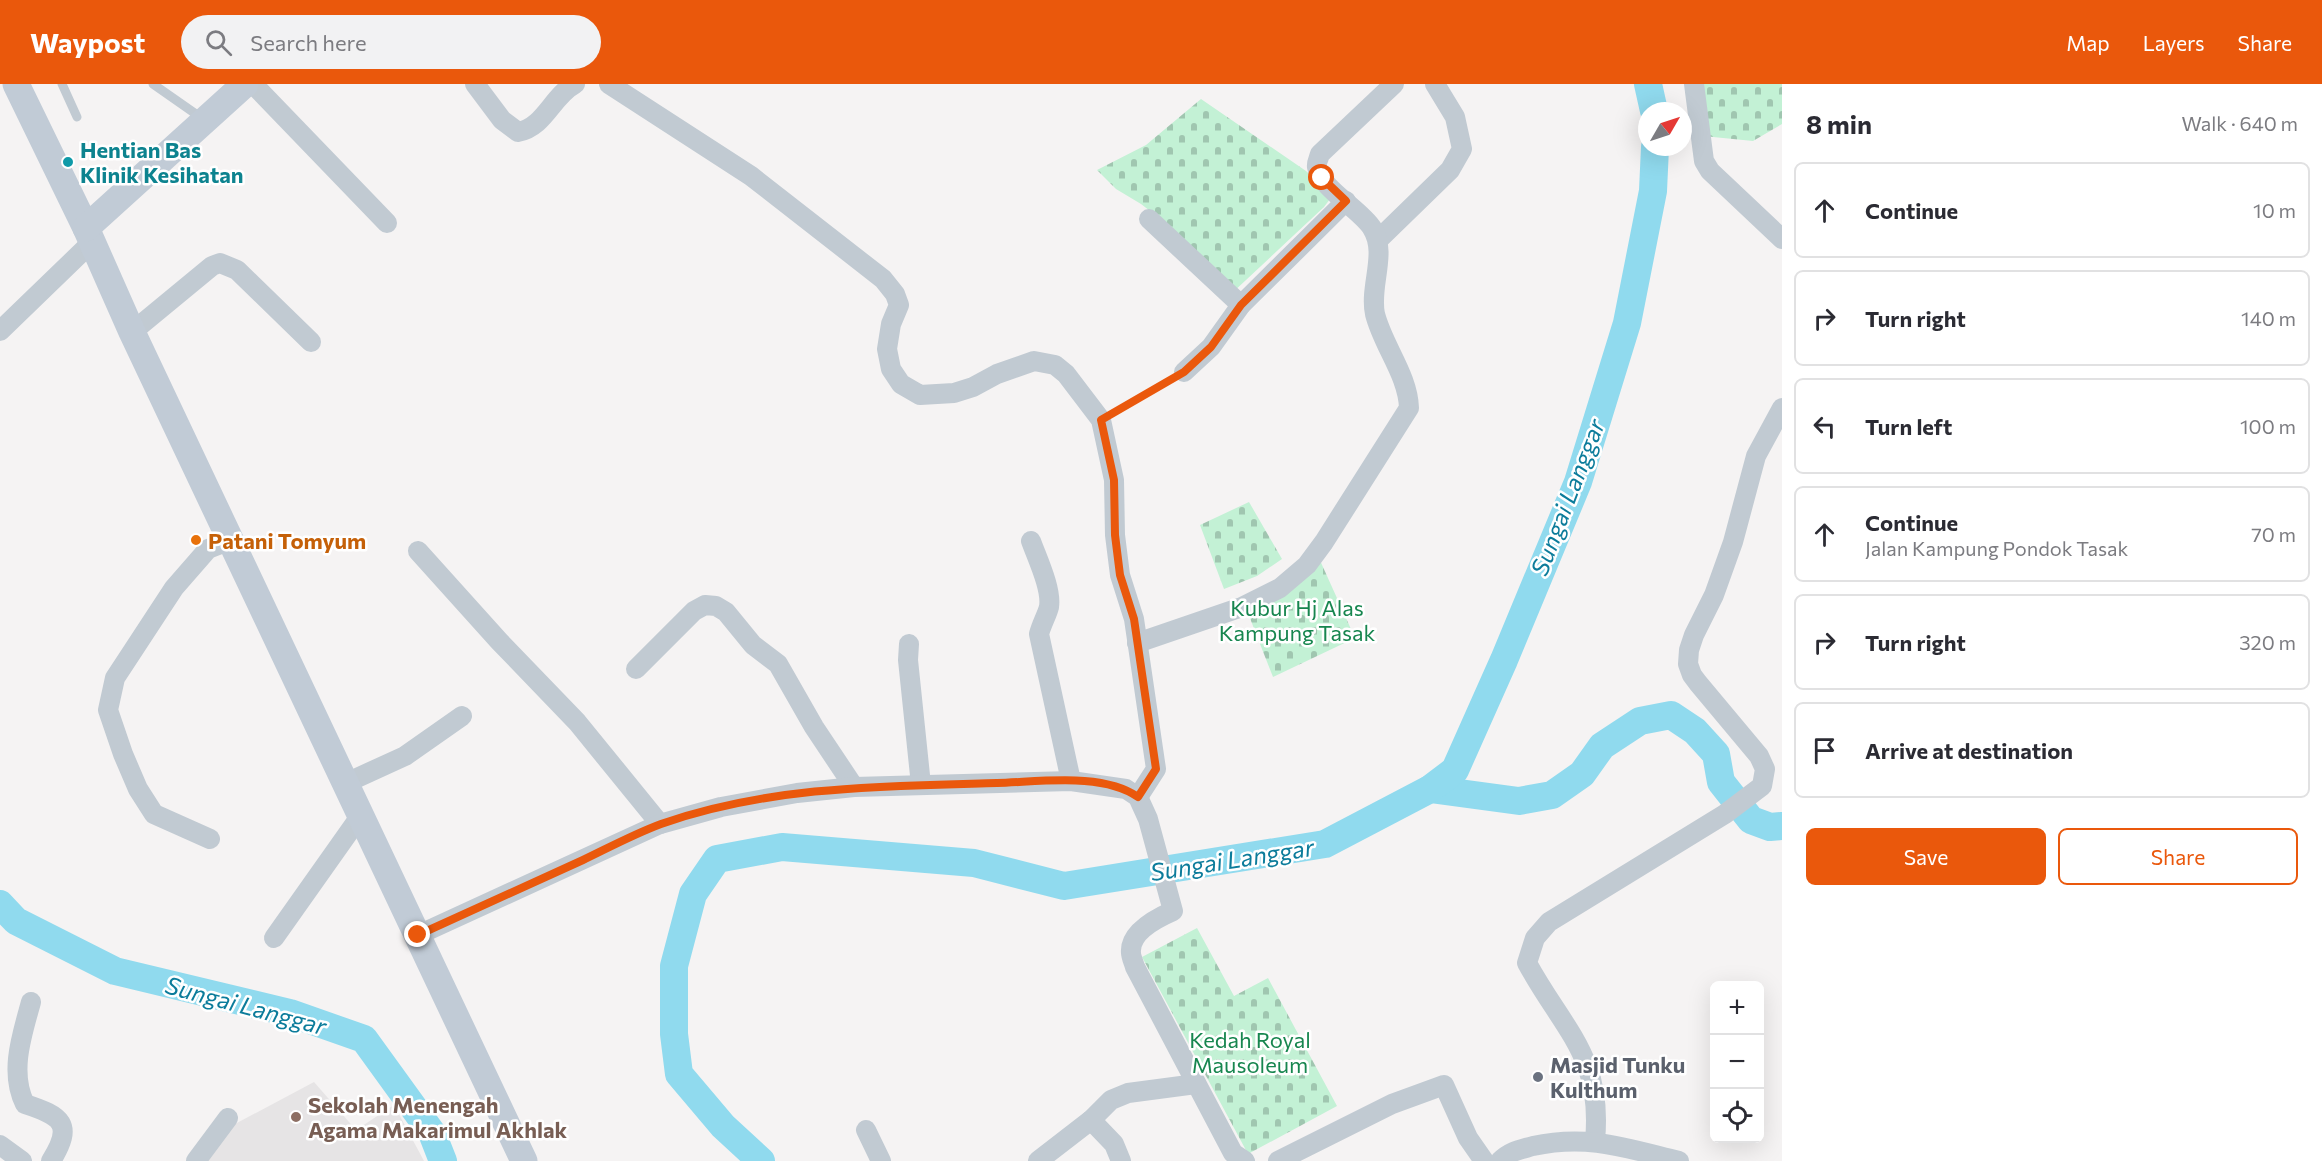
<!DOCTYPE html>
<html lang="en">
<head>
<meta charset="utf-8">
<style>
	body { margin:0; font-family:Commissioner,sans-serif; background:#f2f2f3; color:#2b2b33 }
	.controls { position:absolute; right:18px; bottom:18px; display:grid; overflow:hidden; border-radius:9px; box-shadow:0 6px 24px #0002 }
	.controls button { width:54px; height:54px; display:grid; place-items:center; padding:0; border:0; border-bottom:2px solid #e1e1e2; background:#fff; color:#2b2b33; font:30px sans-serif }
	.compass { position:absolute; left:1638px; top:18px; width:54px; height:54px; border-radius:50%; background:#fff; box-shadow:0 6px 24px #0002; rotate:51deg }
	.stop { position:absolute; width:18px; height:18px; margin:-14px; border:4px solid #ea580c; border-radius:50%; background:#fff }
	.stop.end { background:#ea580c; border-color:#fff; box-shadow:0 2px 6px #0008 }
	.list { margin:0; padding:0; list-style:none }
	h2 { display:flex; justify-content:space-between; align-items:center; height:78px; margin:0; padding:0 24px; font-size:26px }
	h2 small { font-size:20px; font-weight:400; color:#7c7c81 }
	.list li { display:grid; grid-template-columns:39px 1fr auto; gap:18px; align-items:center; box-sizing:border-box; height:96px; margin:0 12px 12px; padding:0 12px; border:2px solid #e1e1e2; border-radius:9px }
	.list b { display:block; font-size:22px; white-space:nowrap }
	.list p { margin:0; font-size:20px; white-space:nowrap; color:#7c7c81 }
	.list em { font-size:20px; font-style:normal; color:#7c7c81 }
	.actions { display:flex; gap:12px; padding:18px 24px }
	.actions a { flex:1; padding:14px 0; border:2px solid #ea580c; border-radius:9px; text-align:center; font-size:21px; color:#ea580c }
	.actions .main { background:#ea580c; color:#fff }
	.icon { flex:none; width:33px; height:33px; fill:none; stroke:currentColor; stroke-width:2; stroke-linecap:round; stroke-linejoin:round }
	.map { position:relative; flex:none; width:1782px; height:1077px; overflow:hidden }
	header { display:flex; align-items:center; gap:36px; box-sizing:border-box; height:84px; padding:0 30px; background:#ea580c; color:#fff }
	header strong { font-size:28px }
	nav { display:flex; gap:33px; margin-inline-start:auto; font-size:21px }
	.search { width:420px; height:54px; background:#f2f2f3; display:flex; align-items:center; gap:15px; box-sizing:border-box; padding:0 21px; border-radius:33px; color:#7c7c81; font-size:22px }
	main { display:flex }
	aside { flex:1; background:#fff }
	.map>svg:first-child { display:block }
</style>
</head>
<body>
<header>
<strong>Waypost</strong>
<div class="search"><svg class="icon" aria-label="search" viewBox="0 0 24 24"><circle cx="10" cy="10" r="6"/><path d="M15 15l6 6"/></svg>Search here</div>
<nav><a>Map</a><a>Layers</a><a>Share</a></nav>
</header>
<main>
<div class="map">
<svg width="1782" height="1077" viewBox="0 0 1782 1077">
	<defs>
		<pattern id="cemetery-stones" width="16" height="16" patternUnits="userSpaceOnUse" patternTransform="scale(1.5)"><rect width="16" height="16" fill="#c3f1d5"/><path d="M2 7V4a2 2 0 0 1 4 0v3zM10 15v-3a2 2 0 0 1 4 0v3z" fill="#a0c6b0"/></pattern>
	</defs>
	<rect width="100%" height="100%" fill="#f5f3f3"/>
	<polygon fill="#e6e4e5" points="314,998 356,1046 394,1021 424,1077 198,1077 220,1048"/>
	<g fill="url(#cemetery-stones)">
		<polygon points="1698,0 1782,0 1782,40 1753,57 1703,52"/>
		<polygon points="1201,15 1306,87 1327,106 1330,115 1324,123 1231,210 1163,137 1141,120 1116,105 1097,86 1146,61"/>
		<polygon points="1249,418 1282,475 1257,492 1224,505 1200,441"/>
		<polygon points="1318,472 1355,554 1273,593 1244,519"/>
		<polygon points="1197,844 1234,912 1268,894 1337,1022 1248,1070 1142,873"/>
	</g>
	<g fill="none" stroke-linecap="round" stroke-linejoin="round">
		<g stroke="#90daee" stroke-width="28">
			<polyline points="1648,0 1654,27"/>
			<polyline points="1430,705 1519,717 1552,711 1582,690 1602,662 1640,637 1671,631 1695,647 1716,670 1721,698 1751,736 1770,743 1782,742"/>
			<polyline points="0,820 16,837 115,887 290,929 364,955 432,1049 443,1077"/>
			<polyline points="761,1077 723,1042 679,990 674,950 674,882 693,810 717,775 782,763 974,779 1064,802 1325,760 1430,705 1455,686 1504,576 1578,398 1627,239 1653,107 1655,63"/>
		</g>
		<polyline stroke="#7ad0a6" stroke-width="3" stroke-dasharray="4.5 3" stroke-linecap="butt" points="1115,328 1169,297"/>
		<g stroke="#c1cad2" stroke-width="9">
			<polyline points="62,0 77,33"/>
			<polyline points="153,0 203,35"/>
		</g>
		<g stroke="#c1cad2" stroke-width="20">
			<polyline points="253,0 387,139"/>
			<path d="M475,0L502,36L518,48C545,43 552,12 575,0"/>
			<polyline points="609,0 751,92 883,195 895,210 899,221 891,240 887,265 891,285 901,300 920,311 954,309 973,303 997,290 1034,277 1055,281 1066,290 1101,336 1114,396 1115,451 1120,491 1134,535 1156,685 1138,713"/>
			<polyline points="1694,0 1704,77 1710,87 1782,155"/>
			<polyline points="1149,135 1241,221"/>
			<polyline points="1378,156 1450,86 1462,65 1455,33 1435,0"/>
			<polyline points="0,247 91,159"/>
			<polyline points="132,248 212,182 220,179 237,186 311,258"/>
			<polyline points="1184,288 1211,263 1241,221 1346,117"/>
			<path d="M1031,457C1037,474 1052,505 1049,523C1047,531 1042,539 1039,550L1071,697"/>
			<polyline points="418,467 499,557 577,638 660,740"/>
			<path d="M1137,559L1242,523L1280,504L1307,481L1324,458L1409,324C1408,291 1383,262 1375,230C1369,202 1388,169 1372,144C1360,125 1321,105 1317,83C1316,79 1319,74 1320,70L1394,0"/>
			<polyline points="909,560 908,576 921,701"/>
			<polyline points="636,585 694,527 705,521 716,522 726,528 753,561 778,580 814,643 854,703"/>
			<polyline points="346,699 405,672 462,632"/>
			<polyline points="210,755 154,730 138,705 123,670 108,626 115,594 174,504 208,465 231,456"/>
			<path d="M418,851L660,740L721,723L797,709L854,703L1071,697L1126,705L1138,713L1148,735L1173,827C1157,834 1129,848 1131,869C1131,873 1134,879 1135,883L1233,1069L1245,1077"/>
			<polyline points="274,854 361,731"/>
			<path d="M31,918C22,951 9,988 25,1020C62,1032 74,1040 51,1077"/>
			<polyline points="1091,1036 1114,1060 1121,1077"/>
			<polyline points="866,1046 881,1077"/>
			<path d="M1595,1057C1603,972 1564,947 1527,879L1535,854L1549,838L1725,730L1762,702L1765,685L1759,672L1698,599L1692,591L1688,580L1689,566L1694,551L1714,511L1733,458L1756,372L1782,324"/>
			<polyline points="0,1061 22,1077"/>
			<polyline points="196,1077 228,1034"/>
			<polyline points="1038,1077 1091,1036 1111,1016 1128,1009 1196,1000"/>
			<polyline points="1278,1077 1392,1020 1444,1001 1468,1054 1484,1077"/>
			<path d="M1500,1077C1510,1067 1519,1066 1533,1062C1588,1050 1626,1064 1679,1077"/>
		</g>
		<g stroke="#c1cbd6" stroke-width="27">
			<polyline points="16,0 86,144 132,248 524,1077"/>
			<polyline points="86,144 245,0"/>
		</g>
	</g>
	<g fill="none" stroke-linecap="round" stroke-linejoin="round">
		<path stroke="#ea580c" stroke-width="8" d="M418,851C473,826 528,801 583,776C608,764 634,750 661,740C769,702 884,702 997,699C1039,698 1103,688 1138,713L1156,685L1134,535L1120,491L1115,451L1114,396L1101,336L1184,288L1211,263L1241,221L1346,117L1322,94"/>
	</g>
	<circle fill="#0f9aa8" stroke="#fff" stroke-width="2" cx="68" cy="78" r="6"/>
	<circle fill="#e8710a" stroke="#fff" stroke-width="2" cx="196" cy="456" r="6"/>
	<circle fill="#6b7280" stroke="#fff" stroke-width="2" cx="1538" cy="993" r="6"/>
	<circle fill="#8d6e63" stroke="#fff" stroke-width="2" cx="296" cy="1033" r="6"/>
	<g text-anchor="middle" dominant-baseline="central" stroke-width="5" stroke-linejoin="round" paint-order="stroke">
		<g font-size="22" font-weight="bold" fill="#0d838f" stroke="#fff" text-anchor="start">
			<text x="80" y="65">Hentian Bas<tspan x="80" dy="25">Klinik Kesihatan</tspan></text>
		</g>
		<g font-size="22" font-weight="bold" fill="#c56008" stroke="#fff" text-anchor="start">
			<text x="208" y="456">Patani Tomyum</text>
		</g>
		<g font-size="22" fill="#17864f" stroke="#fff">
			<text x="1297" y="523">Kubur Hj Alas<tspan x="1297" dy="25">Kampung Tasak</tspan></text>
			<text x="1250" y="955">Kedah Royal<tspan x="1250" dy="25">Mausoleum</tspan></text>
		</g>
		<g font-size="22" font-weight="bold" fill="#5b616d" stroke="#fff" text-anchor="start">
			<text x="1550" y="980">Masjid Tunku<tspan x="1550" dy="25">Kulthum</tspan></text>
		</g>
		<g font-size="22" font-weight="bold" fill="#785e54" stroke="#fff" text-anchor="start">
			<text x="308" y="1020">Sekolah Menengah<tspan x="308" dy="25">Agama Makarimul Akhlak</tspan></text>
		</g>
		<g font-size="24" font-style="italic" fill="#0c7c9b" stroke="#fff">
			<text transform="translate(1567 413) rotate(-69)">Sungai Langgar</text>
			<text transform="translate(1232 775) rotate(-9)">Sungai Langgar</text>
			<text transform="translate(246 921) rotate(15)">Sungai Langgar</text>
		</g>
	</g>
</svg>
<div class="controls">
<button>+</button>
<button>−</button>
<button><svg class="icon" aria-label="locate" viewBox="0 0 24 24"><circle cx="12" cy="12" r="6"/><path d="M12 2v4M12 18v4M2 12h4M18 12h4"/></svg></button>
</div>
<svg class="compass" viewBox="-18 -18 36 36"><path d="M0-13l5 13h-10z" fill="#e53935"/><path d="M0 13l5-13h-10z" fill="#7c7c81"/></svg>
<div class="stop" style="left:1322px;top:94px"></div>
<div class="stop end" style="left:418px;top:851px"></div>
</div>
<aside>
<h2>8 min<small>Walk · 640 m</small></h2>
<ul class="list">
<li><svg class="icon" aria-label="ahead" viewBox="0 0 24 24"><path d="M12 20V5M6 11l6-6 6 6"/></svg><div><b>Continue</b></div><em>10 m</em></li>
<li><svg class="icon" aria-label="right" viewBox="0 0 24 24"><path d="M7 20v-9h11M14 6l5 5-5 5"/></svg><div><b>Turn right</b></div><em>140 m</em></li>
<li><svg class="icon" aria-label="left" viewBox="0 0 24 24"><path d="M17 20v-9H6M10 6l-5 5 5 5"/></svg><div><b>Turn left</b></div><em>100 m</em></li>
<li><svg class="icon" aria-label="ahead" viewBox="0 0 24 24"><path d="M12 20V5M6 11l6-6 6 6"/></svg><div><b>Continue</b><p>Jalan Kampung Pondok Tasak</p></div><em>70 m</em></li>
<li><svg class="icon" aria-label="right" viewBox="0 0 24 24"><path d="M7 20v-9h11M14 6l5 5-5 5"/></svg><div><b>Turn right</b></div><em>320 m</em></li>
<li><svg class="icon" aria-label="arrive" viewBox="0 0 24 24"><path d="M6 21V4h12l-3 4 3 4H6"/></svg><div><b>Arrive at destination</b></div></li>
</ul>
<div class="actions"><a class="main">Save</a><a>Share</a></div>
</aside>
</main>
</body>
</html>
